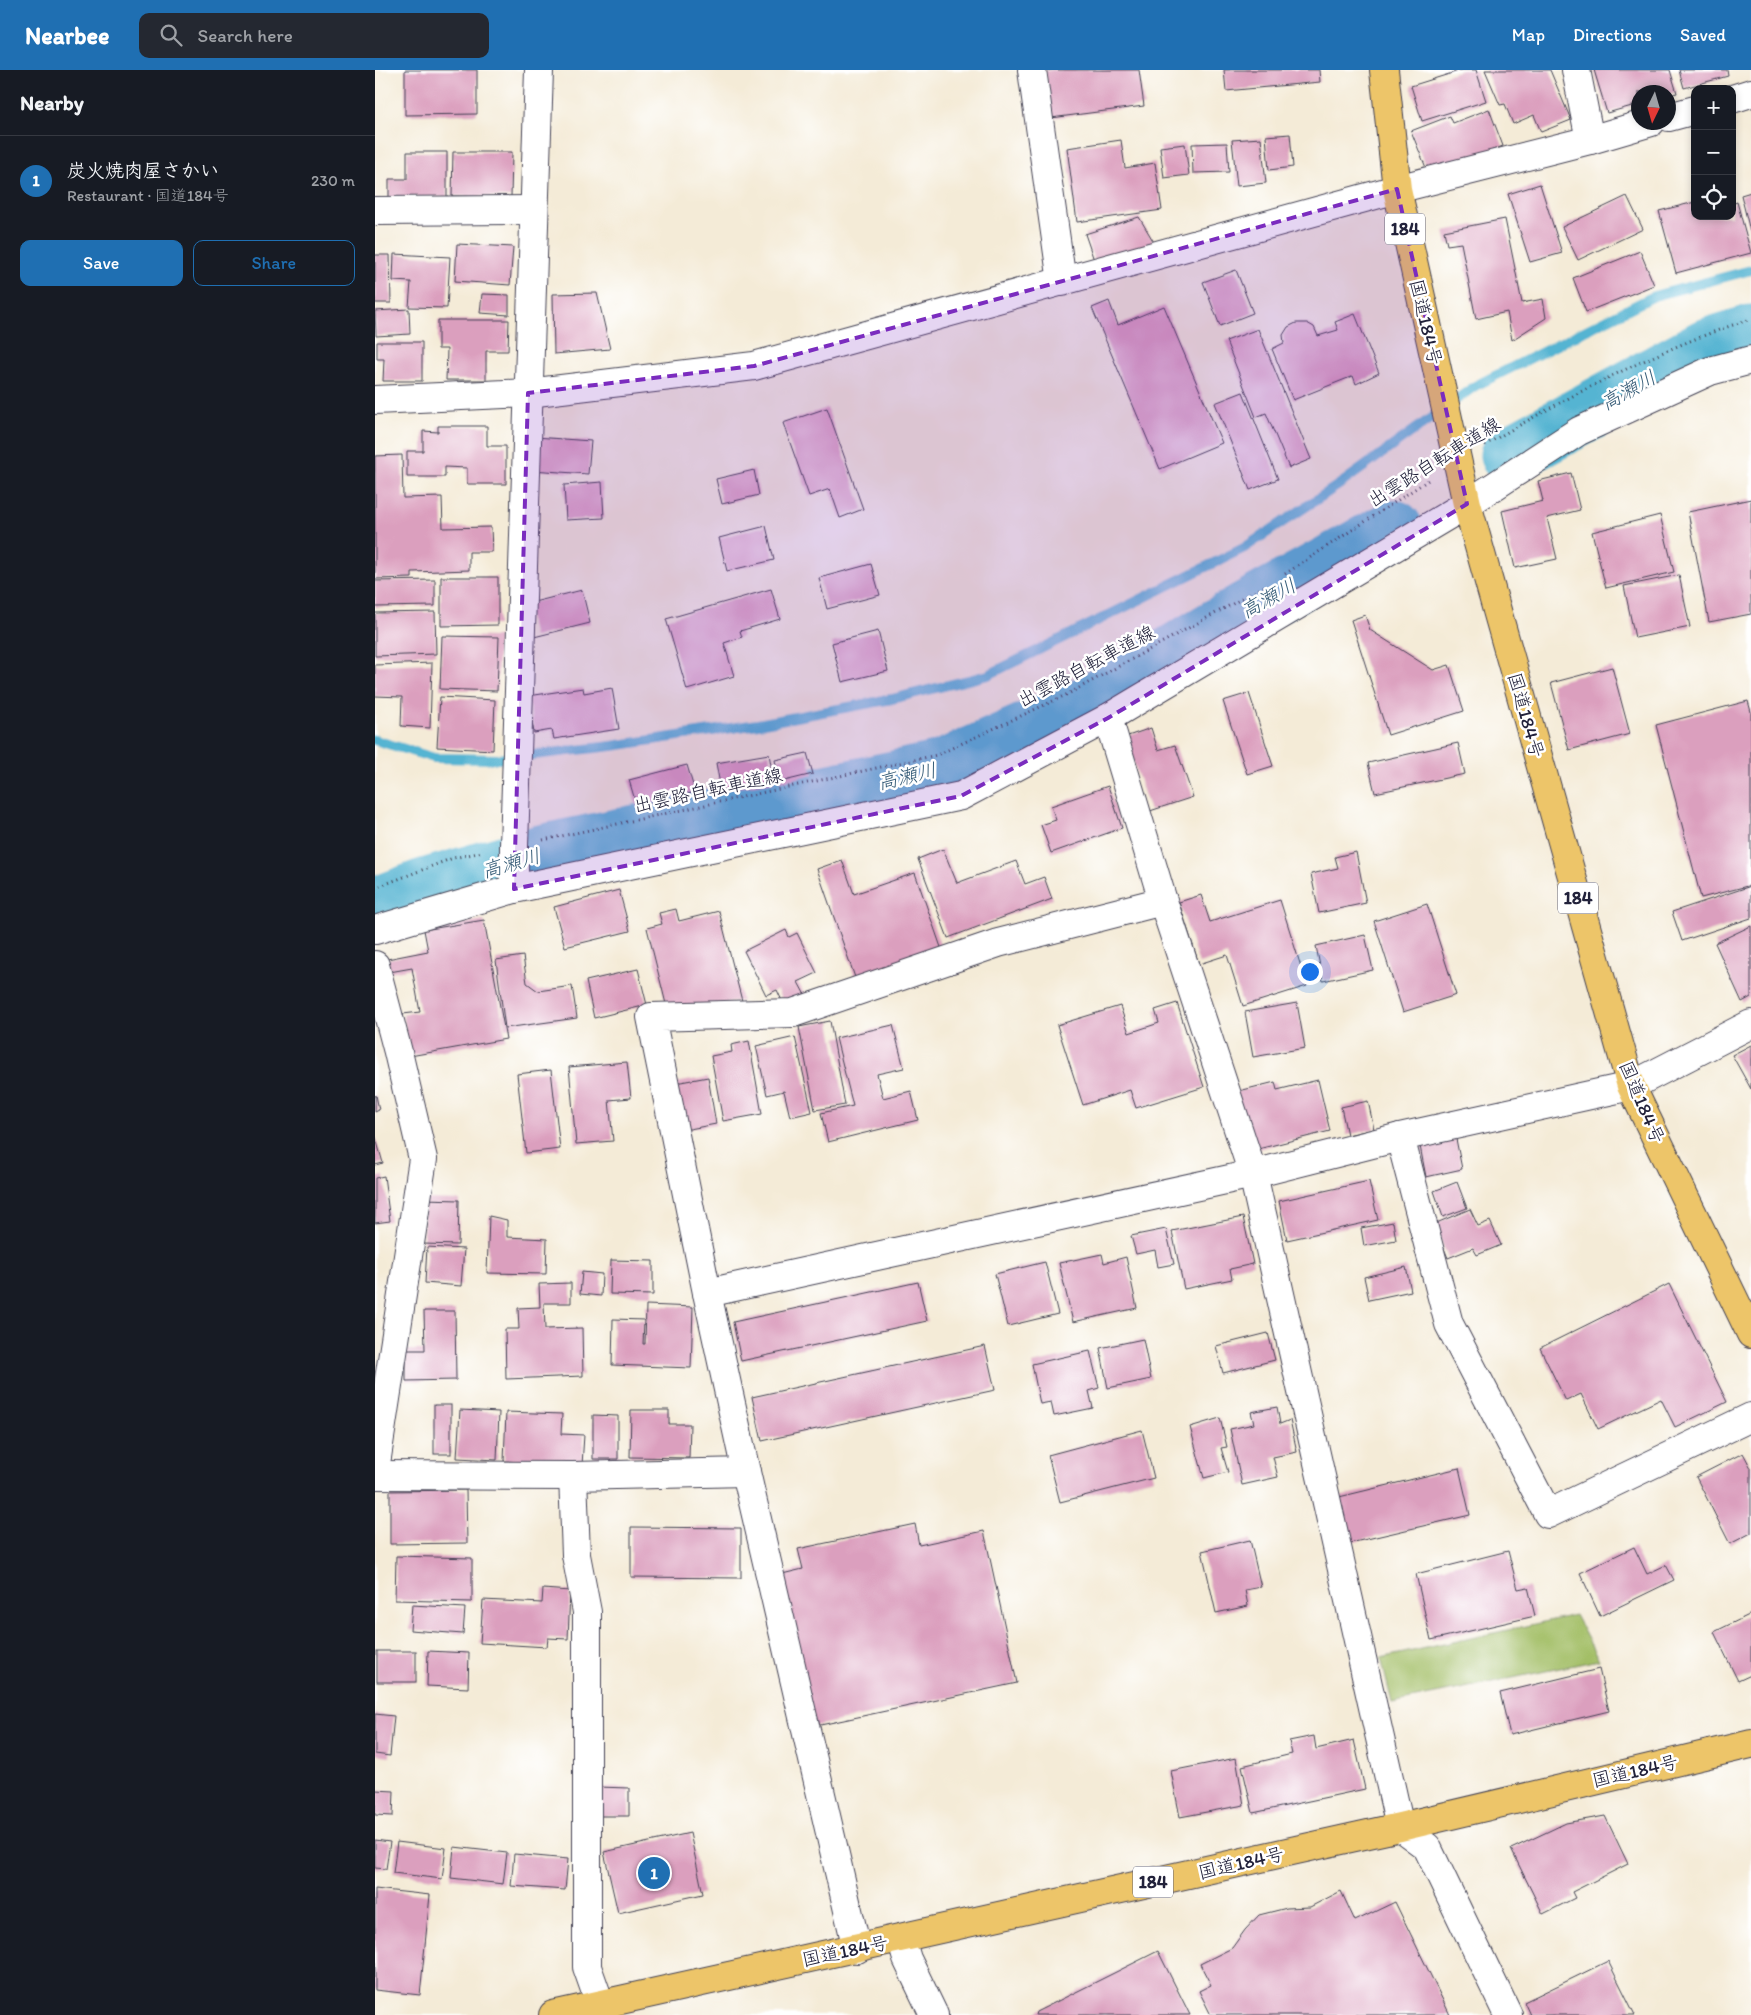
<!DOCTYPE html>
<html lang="en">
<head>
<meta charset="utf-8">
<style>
	body { margin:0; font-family:Itim,"Klee One",sans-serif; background:#242831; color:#f1f3f6 }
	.controls { position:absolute; right:15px; top:15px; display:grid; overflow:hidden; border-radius:10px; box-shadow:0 2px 8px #0003 }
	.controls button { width:45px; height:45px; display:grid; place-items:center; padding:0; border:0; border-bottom:1px solid #363941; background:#171b24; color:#f1f3f6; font:25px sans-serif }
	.compass { position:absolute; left:1256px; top:15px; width:45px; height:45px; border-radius:50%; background:#171b24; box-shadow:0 2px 8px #0003; rotate:185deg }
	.you { position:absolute; left:934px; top:901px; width:18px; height:18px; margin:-12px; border:4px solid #fff; border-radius:50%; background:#1a73e8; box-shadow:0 0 0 8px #1a73e833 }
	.badge { display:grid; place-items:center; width:32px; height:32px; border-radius:50%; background:#1f6fb2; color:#fff; font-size:16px; font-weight:700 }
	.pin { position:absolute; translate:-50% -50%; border:2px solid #fff; box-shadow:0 1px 5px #0006 }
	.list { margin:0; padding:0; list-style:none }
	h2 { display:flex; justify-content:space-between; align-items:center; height:65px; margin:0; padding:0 20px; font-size:21px }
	h2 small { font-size:16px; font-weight:400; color:#9ea1a6 }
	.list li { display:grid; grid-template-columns:32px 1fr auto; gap:15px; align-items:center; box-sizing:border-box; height:90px; padding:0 20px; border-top:1px solid #363941 }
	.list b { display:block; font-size:19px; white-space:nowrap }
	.list p { margin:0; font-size:16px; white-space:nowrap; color:#9ea1a6 }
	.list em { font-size:16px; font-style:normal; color:#9ea1a6 }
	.actions { display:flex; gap:10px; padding:15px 20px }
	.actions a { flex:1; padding:11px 0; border:1px solid #1f6fb2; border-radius:10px; text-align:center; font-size:18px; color:#1f6fb2 }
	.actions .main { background:#1f6fb2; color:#fff }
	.icon { flex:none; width:28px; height:28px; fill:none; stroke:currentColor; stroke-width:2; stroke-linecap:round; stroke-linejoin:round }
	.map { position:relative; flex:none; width:1376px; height:1945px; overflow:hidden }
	header { display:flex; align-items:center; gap:30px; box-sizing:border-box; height:70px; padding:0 25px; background:#1f6fb2; color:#fff }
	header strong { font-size:24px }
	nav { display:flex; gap:28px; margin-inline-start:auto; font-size:18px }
	.search { width:350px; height:45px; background:#242831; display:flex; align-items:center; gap:12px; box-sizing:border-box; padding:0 18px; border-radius:10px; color:#9ea1a6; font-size:19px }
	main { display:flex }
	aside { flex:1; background:#171b24 }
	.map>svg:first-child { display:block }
</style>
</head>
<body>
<header>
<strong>Nearbee</strong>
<div class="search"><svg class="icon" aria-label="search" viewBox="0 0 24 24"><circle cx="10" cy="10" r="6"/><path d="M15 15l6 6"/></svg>Search here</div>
<nav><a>Map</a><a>Directions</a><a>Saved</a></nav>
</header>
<main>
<aside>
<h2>Nearby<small></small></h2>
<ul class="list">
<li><span class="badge">1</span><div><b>炭火焼肉屋さかい</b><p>Restaurant · 国道184号</p></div><em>230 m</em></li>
</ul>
<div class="actions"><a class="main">Save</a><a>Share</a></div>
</aside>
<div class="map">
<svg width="1376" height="1945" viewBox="0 0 1376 1945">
	<rect width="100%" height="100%" fill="#fff"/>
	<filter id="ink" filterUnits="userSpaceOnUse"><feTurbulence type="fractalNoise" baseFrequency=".02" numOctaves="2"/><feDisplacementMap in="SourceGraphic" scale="10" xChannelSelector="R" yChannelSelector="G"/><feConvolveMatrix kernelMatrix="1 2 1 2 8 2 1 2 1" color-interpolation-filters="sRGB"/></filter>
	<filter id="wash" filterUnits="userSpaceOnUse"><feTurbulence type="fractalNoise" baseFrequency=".0096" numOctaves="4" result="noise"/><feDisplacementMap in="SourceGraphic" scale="20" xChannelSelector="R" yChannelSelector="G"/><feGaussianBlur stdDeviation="1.12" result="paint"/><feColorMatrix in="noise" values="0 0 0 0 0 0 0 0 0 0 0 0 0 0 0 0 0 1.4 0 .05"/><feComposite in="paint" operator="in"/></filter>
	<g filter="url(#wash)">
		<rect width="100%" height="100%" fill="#f4ebd7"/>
		<polygon fill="#a2be65" stroke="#627050" points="1200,1545 1224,1590 1017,1633 1006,1588"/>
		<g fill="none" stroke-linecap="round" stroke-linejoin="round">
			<polyline stroke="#54b4d2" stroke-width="10" points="0,670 59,688 123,689 237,676 383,654 517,629 613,605 869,478 968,412 1100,316 1279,226 1376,200"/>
			<g stroke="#54b4d2" stroke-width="59">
				<polyline points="1134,385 1331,278 1376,264"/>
				<polyline points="0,837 49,818 165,784 566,700 718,632 872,540 1019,459"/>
			</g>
		</g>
		<g id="blocks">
			<g fill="#db9fbe">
				<polygon points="30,0 102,0 102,44 30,45"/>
				<polygon points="677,0 764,0 769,36 676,48 670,1"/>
				<polygon points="849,0 944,0 945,12 851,21"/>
				<polygon points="1087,0 1101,0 1111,31 1047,51 1036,16"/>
				<polygon points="1110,0 1175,0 1196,50 1166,62 1159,45 1138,54 1130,34 1125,35"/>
				<polygon points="1219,0 1295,0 1302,23 1294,25 1294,22 1264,22 1264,34 1232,43"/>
				<polygon points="1304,0 1352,0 1353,6 1309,18"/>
				<polygon points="1114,39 1128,76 1054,105 1036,61 1075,46 1078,53"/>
				<polygon points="915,64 918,97 894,100 891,66"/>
				<polygon points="886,68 891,113 862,116 857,70"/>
				<polygon points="746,70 750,98 780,93 787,140 702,152 692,78"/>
				<polygon points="852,73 854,102 818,103 817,74"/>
				<polygon points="810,74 814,105 789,108 785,77"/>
				<polygon points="32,82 72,82 72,127 14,128 14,109 32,109"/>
				<polygon points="78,82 137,82 136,127 77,126"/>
				<polygon points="1165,114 1187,183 1155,192 1133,124"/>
				<polygon points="1376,122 1376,161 1375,161 1366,125"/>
				<polygon points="1252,126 1268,159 1203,190 1187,157"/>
				<polygon points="1320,132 1320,146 1357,146 1357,134 1362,132 1376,183 1301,203 1284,141"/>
				<polygon points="764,147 780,174 720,193 710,164"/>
				<polygon points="1130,149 1147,233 1168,229 1171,248 1137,270 1132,242 1101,249 1086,173 1072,175 1069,161"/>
				<polygon points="82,174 138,177 135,215 80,211"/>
				<polygon points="1265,181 1279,215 1211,242 1198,208"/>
				<polygon points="19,184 75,187 72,238 34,237 36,212 18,211"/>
				<polygon points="0,185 15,185 16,233 0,233"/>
				<polygon points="861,200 878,243 845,256 828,212"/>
				<polygon points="222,223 235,279 179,284 178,224"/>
				<polygon points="107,224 134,225 134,245 105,243"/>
				<polygon points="734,231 743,255 789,236 847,373 785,399 717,238"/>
				<polygon points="34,239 35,264 1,266 0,241"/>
				<polygon points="980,244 1004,303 981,314 978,306 918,330 897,279 909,273 908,265 913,257 921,253 932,253 939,257 943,266 963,260 960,252"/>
				<polygon points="63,250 134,250 133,281 111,281 111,310 71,310 72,279 63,279"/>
				<polygon points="883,259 936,389 914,398 891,343 881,347 851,271"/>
				<polygon points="2,272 47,272 47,311 8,311 9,289 2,289"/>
				<polygon points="868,322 903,409 875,420 840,333"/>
				<polygon points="452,338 488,439 465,448 455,419 434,426 408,353"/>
				<polygon points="63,356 112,356 112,376 131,376 131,414 92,414 92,398 70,397 70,407 32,407 32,381 48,381 48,361 63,362"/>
				<polygon points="160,367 216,371 213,404 157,400"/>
				<polygon points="27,385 28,428 67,427 68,458 116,457 117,482 94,482 94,500 37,502 37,508 0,509 0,386"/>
				<polygon points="379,400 384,425 347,434 341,409"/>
				<polygon points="1196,403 1205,440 1172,448 1182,489 1140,498 1127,441 1168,431 1163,411"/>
				<polygon points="227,412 229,448 191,450 189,415"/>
				<polygon points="1376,429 1376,544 1334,552 1313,442"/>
				<polygon points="1285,445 1299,502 1231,518 1217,462"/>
				<polygon points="391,456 399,490 352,501 344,468"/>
				<polygon points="496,494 505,525 452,539 444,508"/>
				<polygon points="1304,505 1315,557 1260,568 1249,516"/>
				<polygon points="66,507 123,507 123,555 66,556"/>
				<polygon points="60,510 60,536 0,537 0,511"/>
				<polygon points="396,519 405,549 365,561 367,567 349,573 359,606 312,620 291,549"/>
				<polygon points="207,520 215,553 159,567 151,534"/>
				<polygon points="60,542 61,584 0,586 0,543"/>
				<polygon points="990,545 995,560 1058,600 1074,595 1089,641 1013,665 976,550"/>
				<polygon points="503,561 513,601 467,612 457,573"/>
				<polygon points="67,566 124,567 122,621 65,619"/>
				<polygon points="57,593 55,658 26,656 27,627 0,626 0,595"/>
				<polygon points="1237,597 1255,664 1194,680 1176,613"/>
				<polygon points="208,618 209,623 237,618 244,659 179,669 177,660 159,663 153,626"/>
				<polygon points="874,623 898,696 872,704 848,631"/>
				<polygon points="65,627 120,630 118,680 62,677"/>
				<polygon points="1373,631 1376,642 1376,815 1326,828 1281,655"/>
				<polygon points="776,658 783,680 800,675 818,727 775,741 750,667"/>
				<polygon points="1083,673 1090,704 1000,723 993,693"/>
				<polygon points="432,683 438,704 405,712 400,690"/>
				<polygon points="394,684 399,712 346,720 341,693"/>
				<polygon points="312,695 320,722 262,737 254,710"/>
				<polygon points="733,716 747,758 676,783 666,755 681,750 676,736"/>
				<polygon points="568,779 582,813 641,791 650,814 669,807 677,829 573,868 543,789"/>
				<polygon points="981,782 991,833 944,843 936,804 963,798 960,787"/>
				<polygon points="467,790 479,824 540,803 569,886 483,916 442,799"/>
				<polygon points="1376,816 1376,848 1307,871 1297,842"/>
				<polygon points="244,820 255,861 190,877 179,837"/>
				<polygon points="826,825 835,852 905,830 932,916 868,936 852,885 824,894 804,832"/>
				<polygon points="1052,834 1081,925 1028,942 999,851"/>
				<polygon points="301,839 304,851 344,841 367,931 293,942 272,858 287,854 284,843"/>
				<polygon points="109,850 131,969 35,986 28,944 45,942 37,898 9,903 7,890 53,881 49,860"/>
				<polygon points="1376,856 1376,927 1367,932 1340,873"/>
				<polygon points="411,860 414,867 422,863 442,903 423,912 430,925 409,935 402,920 391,925 369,881"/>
				<polygon points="990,865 998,900 948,911 941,876"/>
				<polygon points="148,886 152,913 163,921 197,916 202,948 130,958 121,890"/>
				<polygon points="263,899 272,935 219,948 211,911"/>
				<polygon points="802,933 829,1017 761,1038 755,1020 708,1035 682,955 745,936 754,963 784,953 780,940"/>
				<polygon points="922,933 930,978 878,987 870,942"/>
				<polygon points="455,951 470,1035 440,1040 424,957"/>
				<polygon points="518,955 529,998 502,1004 508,1028 536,1021 543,1050 453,1072 446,1043 478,1036 461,968"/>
				<polygon points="420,967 437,1042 415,1047 409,1021 392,1025 381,976"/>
				<polygon points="374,971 387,1044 348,1051 336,986 357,982 356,975"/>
				<polygon points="1376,975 1376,1019 1357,985"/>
				<polygon points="252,992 256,1028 234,1030 238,1071 201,1074 194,997"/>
				<polygon points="176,1000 185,1079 151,1083 142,1004"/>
				<polygon points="333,1007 341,1054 304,1061 295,1014"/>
				<polygon points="943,1010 955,1061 875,1081 860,1022 900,1012 902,1020"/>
				<polygon points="1,1025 4,1040 0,1042 0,1026"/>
				<polygon points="993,1031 999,1059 972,1065 966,1037"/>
				<polygon points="0,1065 8,1093 0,1095"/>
				<polygon points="1081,1069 1087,1099 1051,1107 1045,1076"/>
				<polygon points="9,1106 15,1151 0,1153 0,1108"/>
				<polygon points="994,1111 1003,1150 912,1170 904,1131"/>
				<polygon points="1082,1112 1092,1138 1068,1147 1059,1121"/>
				<polygon points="49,1129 84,1130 83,1175 48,1174"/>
				<polygon points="1095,1139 1103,1156 1115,1151 1126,1175 1102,1185 1098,1178 1073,1188 1059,1154"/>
				<polygon points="114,1146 132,1150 132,1167 172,1169 171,1204 112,1203"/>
				<polygon points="868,1147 878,1194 855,1199 857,1209 809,1219 797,1161"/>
				<polygon points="1018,1152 1021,1170 989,1176 986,1158"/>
				<polygon points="791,1159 799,1194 783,1197 780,1180 761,1184 756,1166"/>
				<polygon points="52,1177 89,1179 86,1216 50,1213"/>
				<polygon points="727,1184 729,1193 751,1187 762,1238 698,1252 684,1193"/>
				<polygon points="236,1190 278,1191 278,1225 235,1224"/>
				<polygon points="670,1192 683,1244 633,1256 620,1204"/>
				<polygon points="1031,1197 1036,1221 994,1230 989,1207"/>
				<polygon points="207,1202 227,1204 226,1226 205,1224"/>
				<polygon points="543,1212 552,1251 366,1291 358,1252"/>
				<polygon points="196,1213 196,1233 169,1233 170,1259 207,1258 208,1306 131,1309 130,1259 144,1259 143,1238 165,1237 164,1214"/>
				<polygon points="1294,1214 1352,1332 1300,1357 1286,1329 1223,1359 1206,1324 1191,1331 1165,1278"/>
				<polygon points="271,1235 318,1237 316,1298 237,1295 238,1249 269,1250 268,1274 270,1274"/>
				<polygon points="49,1241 80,1241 81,1310 31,1311 31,1280 50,1280"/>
				<polygon points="893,1263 900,1290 848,1303 841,1276"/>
				<polygon points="768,1269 776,1309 733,1318 725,1278"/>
				<polygon points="610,1276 620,1320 387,1371 377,1327"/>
				<polygon points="715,1281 724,1318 714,1321 718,1338 679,1346 676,1332 665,1334 657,1294"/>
				<rect x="59" y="1335" width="17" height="49"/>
				<polygon points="902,1337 905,1354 915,1350 922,1382 898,1387 903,1407 867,1415 855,1359 879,1354 876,1342"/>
				<polygon points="85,1340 124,1342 122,1390 82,1388"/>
				<polygon points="256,1340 294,1340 294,1354 315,1354 314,1388 255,1387"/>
				<polygon points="131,1342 187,1344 186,1364 209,1365 207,1395 129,1391"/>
				<polygon points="218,1345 243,1346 243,1389 218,1389"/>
				<polygon points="845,1348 852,1377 846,1378 853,1402 829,1408 815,1357"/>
				<polygon points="767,1360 779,1408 685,1432 673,1385"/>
				<polygon points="1368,1383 1376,1398 1376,1463 1355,1474 1321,1407"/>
				<polygon points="1084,1398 1095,1445 975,1473 964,1427"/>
				<polygon points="91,1420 92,1473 15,1474 15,1421"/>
				<polygon points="540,1454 544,1475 609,1461 642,1613 436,1657 403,1505 428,1499 423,1479"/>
				<polygon points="256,1457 366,1458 366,1508 256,1507"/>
				<polygon points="875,1470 886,1517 870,1520 873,1536 841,1543 827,1481"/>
				<polygon points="1259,1477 1272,1504 1291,1495 1299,1510 1225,1546 1205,1503"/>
				<polygon points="1133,1481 1143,1519 1153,1517 1160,1546 1056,1570 1041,1504"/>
				<polygon points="21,1486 97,1488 97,1532 20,1530"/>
				<polygon points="168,1519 195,1521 193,1569 173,1568 172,1577 105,1573 108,1530 167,1533"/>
				<polygon points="37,1535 90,1538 88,1564 35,1560"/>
				<polygon points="1376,1544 1376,1605 1363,1611 1339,1562"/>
				<rect x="2" y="1581" width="39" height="31"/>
				<polygon points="53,1581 94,1583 93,1618 52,1616"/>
				<polygon points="1224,1599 1234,1641 1135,1665 1125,1623"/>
				<polygon points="0,1644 19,1646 15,1686 0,1684"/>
				<polygon points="939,1666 941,1679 979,1670 990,1719 878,1743 867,1696 917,1684 914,1671"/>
				<polygon points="861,1688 869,1735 805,1747 796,1701"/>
				<polygon points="222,1717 254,1718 254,1746 222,1746"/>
				<polygon points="0,1720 19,1721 18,1746 0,1745"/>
				<polygon points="1230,1746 1253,1794 1197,1822 1200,1828 1168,1844 1136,1779 1191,1753"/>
				<polygon points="315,1763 328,1824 243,1843 229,1782"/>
				<polygon points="0,1770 15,1772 11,1799 0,1798"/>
				<polygon points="22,1772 71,1778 67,1809 18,1803"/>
				<polygon points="79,1777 132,1783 128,1814 76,1808"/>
				<polygon points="139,1784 193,1789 190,1820 136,1816"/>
				<polygon points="0,1819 55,1825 45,1925 0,1920"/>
				<polygon points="966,1821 980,1851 1020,1832 1075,1945 836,1945 824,1921 836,1915 825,1894 857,1878 870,1860 884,1845 912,1838 935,1837"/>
				<polygon points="783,1881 815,1945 660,1945 661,1942"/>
				<polygon points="1233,1891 1260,1945 1155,1945 1149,1932"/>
			</g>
		</g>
	</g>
	<g filter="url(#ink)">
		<use href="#blocks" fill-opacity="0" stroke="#424052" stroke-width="1"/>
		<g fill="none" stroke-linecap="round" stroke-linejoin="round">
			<g stroke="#424052" stroke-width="30">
				<g id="street">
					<polyline points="657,0 687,212"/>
					<polyline points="1201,0 1215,70"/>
					<polyline points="1357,29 1376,23"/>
					<polyline points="1294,47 1320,40"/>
					<polyline points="0,141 159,140"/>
					<polyline points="0,330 153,323 379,296 1022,119 1215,70 1276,52"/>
					<polyline points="733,648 788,831 878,1104 1025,1757 1052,1777 1133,1945"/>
					<polyline points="139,819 139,776 164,0"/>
					<polyline points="0,860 139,819 586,726 733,648 1092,434 1204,361 1335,301 1376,290"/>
					<polyline points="0,895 23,982 48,1089 0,1400"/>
					<polyline points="1025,1067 1074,1254 1173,1444 1376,1347"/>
					<polyline points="332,1223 276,947 418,943 623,873 788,831"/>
					<polyline points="371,1402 482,1879"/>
					<polyline points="0,1405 198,1406 371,1402 332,1223 878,1104 1025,1067 1256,1016 1376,954"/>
					<polyline points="198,1406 201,1485 212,1542 212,1897 229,1945"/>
					<polyline points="526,1869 532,1889 559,1945"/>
				</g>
			</g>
			<g stroke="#424052" stroke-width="30">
				<g id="highway">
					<polyline points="1009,0 1022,119 1092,434 1256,1016 1376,1264"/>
					<polyline points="178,1945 1025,1757 1376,1674"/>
				</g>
			</g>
			<g stroke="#424052" stroke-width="3" stroke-dasharray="1 4" stroke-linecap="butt">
				<path d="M1110,375C1194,326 1282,279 1376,249"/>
				<polyline points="910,504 1055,409"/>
				<polyline points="168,770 562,685 693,624 892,515"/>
				<polyline points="0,818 78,788 108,782"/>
			</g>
			<use href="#street" stroke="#fff" stroke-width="28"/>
			<use href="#highway" stroke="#edc569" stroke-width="28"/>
		</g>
	</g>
	<path fill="#7b2cbf" fill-opacity="0.2" stroke="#7b2cbf" stroke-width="4" stroke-dasharray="10 6" stroke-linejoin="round" d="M1022,119L1092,434L733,648L586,726L139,819L153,323L379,296Z"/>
	<g text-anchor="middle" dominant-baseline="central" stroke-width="5" stroke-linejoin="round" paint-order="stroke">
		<g fill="#fff" stroke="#646476" stroke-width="1">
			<rect x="1010" y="143.5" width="40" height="31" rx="4"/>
			<rect x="1183" y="812.5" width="40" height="31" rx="4"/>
			<rect x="758" y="1796.5" width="40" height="31" rx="4"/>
		</g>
		<g font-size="18" font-weight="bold" fill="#22223b">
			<text x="1030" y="159">184</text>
			<text x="1203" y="828">184</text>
			<text x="778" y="1812">184</text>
		</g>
		<g font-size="19" fill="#22223b" stroke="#fff">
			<text transform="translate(1051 252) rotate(77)">国道184号</text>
			<text transform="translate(1059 392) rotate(-32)">出雲路自転車道線</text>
			<text transform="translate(711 596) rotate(-28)">出雲路自転車道線</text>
			<text transform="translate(1151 645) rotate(74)">国道184号</text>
			<text transform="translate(333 720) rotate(-12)">出雲路自転車道線</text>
			<text transform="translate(1267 1032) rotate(67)">国道184号</text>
			<text transform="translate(1260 1701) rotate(-13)">国道184号</text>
			<text transform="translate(866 1793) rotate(-13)">国道184号</text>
			<text transform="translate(470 1881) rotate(-12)">国道184号</text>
		</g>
		<g font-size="20" font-style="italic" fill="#365c77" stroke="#fff">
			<text transform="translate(1253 320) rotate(-29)">高瀬川</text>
			<text transform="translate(893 528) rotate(-29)">高瀬川</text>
			<text transform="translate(532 706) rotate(-13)">高瀬川</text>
			<text transform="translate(136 793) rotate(-16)">高瀬川</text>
		</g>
	</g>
</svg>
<div class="controls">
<button>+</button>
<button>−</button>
<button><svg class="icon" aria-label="locate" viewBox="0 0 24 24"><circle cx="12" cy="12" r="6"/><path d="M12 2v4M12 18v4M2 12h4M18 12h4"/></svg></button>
</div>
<svg class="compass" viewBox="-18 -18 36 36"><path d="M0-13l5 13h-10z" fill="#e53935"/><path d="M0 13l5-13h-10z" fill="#9ea1a6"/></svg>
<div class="you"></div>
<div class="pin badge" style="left:279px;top:1803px">1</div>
</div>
</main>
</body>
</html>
